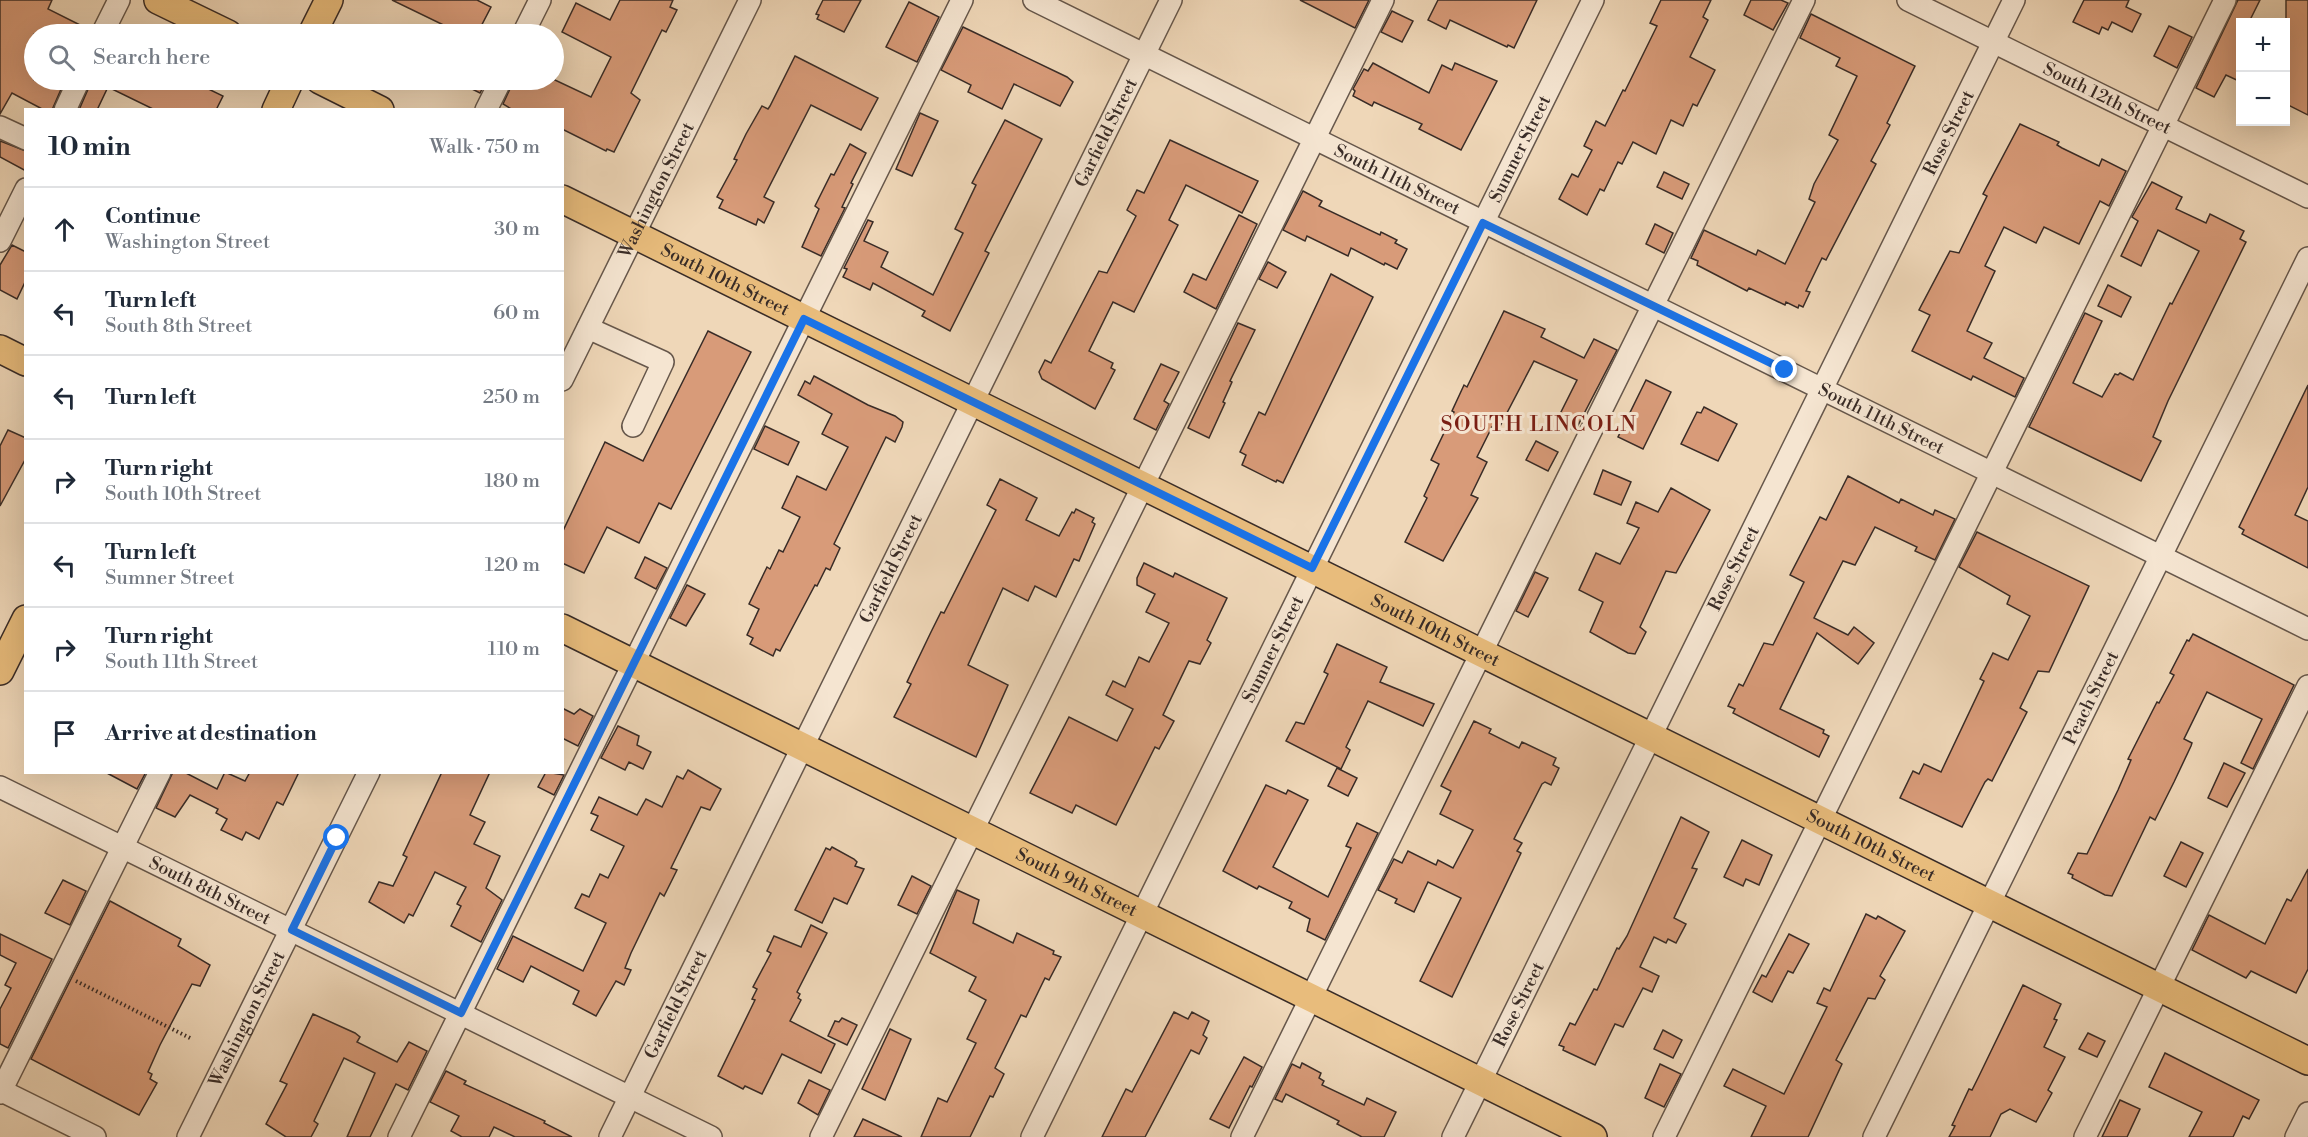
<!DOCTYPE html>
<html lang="en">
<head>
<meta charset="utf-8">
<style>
	body { margin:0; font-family:"Libre Bodoni",serif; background:#f6f6f7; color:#1f2937 }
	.controls { position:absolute; right:18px; top:18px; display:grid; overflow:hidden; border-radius:0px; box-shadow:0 6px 24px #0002 }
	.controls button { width:54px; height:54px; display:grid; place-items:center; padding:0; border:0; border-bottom:2px solid #e0e1e3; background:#fff; color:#1f2937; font:30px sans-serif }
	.stop { position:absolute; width:18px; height:18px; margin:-14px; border:4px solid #1a73e8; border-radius:50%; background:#fff }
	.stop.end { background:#1a73e8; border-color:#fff; box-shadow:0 2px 6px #0008 }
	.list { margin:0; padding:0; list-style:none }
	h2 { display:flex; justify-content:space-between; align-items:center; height:78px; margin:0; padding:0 24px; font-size:26px }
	h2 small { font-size:20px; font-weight:400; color:#747a83 }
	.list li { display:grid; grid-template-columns:39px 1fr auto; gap:18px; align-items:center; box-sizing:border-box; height:84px; padding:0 24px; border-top:2px solid #e0e1e3 }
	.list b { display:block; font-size:22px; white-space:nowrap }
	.list p { margin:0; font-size:20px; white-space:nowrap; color:#747a83 }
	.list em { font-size:20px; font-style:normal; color:#747a83 }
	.icon { flex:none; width:33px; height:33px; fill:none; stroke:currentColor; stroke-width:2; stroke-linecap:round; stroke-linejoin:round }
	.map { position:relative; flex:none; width:2308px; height:1137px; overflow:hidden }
	.search { position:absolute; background:#fff; box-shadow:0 6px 24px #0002; left:24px; top:24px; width:540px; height:66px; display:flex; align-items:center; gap:15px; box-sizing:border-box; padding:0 21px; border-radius:33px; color:#747a83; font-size:22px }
	.panel { position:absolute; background:#fff; box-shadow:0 6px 24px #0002; left:24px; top:108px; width:540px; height:666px; border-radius:0px }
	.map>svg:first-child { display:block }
</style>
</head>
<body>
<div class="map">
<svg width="2308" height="1137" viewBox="0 0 2308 1137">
	<rect width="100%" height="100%" fill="#efd7b8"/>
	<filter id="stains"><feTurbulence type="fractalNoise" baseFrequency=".00333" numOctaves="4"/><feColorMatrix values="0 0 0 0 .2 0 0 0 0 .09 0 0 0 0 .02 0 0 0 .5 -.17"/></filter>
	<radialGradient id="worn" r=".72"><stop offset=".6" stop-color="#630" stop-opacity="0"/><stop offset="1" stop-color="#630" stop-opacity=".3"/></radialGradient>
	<g fill="#d89b79" stroke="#392c27" stroke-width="1.5">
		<polygon points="0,0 52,0 48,9 90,30 89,34 34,34 34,80 65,80 52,110 44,110 12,93 0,114"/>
		<polygon points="392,0 477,0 491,7 477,34 462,34"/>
		<polygon points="620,0 673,0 670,7 677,10 666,32 662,30 631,93 640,100 614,152 607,149 606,151 562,129 562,110 513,110 503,104 514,80 555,80 591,97 611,57 562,32 576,3 610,20"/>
		<polygon points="823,0 861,0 844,32 817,19 819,15 816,14"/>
		<polygon points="1300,0 1369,0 1355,28"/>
		<polygon points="1438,0 1537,0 1514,48 1508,45 1507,47 1450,20 1446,29 1428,20"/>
		<polygon points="1661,0 1711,0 1703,17 1708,20 1690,57 1715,70 1697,106 1693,104 1683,126 1671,120 1656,154 1633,142 1622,164 1618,162 1604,191 1600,189 1587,215 1559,199 1572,174 1578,177 1592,150 1584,146 1596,121 1605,126 1623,90 1625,91 1657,26 1650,23"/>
		<polygon points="1751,0 1781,0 1788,3 1773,30 1744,15"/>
		<polygon points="2084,0 2129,0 2126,7 2141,14 2132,32 2112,22 2108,30 2102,27 2099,34 2073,22"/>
		<polygon points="2238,0 2260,0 2249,22 2241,22 2241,82 2226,75 2214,97 2196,88"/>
		<polygon points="2286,0 2308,0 2308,115 2286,104"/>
		<polygon points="909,2 939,17 917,62 886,47"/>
		<polygon points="1392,11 1413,21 1402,42 1381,32"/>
		<polygon points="1811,14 1915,66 1887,123 1890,125 1871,161 1876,164 1826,260 1822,258 1806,291 1810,292 1803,307 1799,305 1798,308 1786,302 1785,305 1749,288 1747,291 1697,265 1698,261 1691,258 1704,230 1756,255 1758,250 1785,264 1787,260 1815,202 1809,199 1814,184 1838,140 1829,135 1857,76 1836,66 1840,58 1800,38"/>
		<polygon points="2169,26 2192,37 2177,68 2154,56"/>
		<polygon points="963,27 1067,77 1073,82 1060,106 1014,84 1002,109 968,92 971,85 941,70"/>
		<polygon points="795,56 878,98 861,130 811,105 764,197 774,202 764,223 758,219 756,225 719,208 723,200 717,197 737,160 734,159 746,134 762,106 768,109 770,106"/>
		<polygon points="1373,63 1429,93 1442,65 1452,70 1455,63 1497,81 1461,150 1419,129 1422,124 1374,102 1372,106 1353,96 1355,91 1353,89 1364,69 1368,71"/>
		<polygon points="92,80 190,80 223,96 216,110 155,110 108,87 97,110 79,110"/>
		<polygon points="454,80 487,80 480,93"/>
		<polygon points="920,113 938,121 912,176 896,169"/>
		<polygon points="1005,120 1042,139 985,251 989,253 950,331 922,316 925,311 873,283 870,290 843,277 847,269 844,268 868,220 873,222 864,241 888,252 881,267 933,295 963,233 955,229 976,185 972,183"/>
		<polygon points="2020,124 2059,142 2057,145 2062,148 2099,166 2102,159 2126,171 2109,206 2100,201 2079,244 2044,227 2036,243 2004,227 1985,266 1995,271 1967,331 1992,343 1984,358 2024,378 2015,397 1973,376 1971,380 1912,351 1930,315 1919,310 1950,251 1959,253 1987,196 1983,194"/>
		<polygon points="1170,140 1258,181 1242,213 1186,185 1169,220 1178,225 1134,312 1113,302 1089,351 1113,363 1111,368 1115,370 1095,409 1042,379 1039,372 1045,360 1051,363 1099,271 1107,273 1136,216 1127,210 1137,190 1144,193"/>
		<polygon points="0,141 26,151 26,171 0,157"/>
		<polygon points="850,144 866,153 851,183 853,184 842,207 845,208 821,256 802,247 819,209 815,206 831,174 834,175"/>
		<polygon points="1664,172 1689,184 1682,199 1657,187"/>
		<polygon points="2152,182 2182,197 2176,209 2206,223 2210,214 2244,231 2240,239 2246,242 2168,401 2153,437 2161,441 2141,481 2029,427 2085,313 2102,321 2073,383 2102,397 2115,374 2118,375 2120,373 2133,380 2170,303 2172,304 2199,251 2158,230 2141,266 2121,256 2138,221 2132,217"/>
		<polygon points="1303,191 1322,201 1319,206 1380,235 1381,232 1397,240 1395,243 1407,249 1397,269 1385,263 1384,265 1351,248 1348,256 1307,236 1305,241 1283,230"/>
		<polygon points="1239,215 1257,224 1216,309 1184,292 1193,274 1206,280"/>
		<polygon points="1655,224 1673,233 1664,253 1646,244"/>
		<polygon points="12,245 26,252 26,280 17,299 0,290 0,265"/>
		<polygon points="1268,262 1286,272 1277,288 1259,279"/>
		<polygon points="1331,274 1373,297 1283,483 1277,480 1276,482 1242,465 1246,455 1240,452 1259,412 1265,415"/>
		<polygon points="2108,285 2131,297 2121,317 2098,306"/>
		<polygon points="1504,311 1545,329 1541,337 1584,358 1594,339 1617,350 1575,431 1556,422 1577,380 1534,361 1498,430 1492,427 1477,457 1487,462 1471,495 1478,498 1443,561 1405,542 1427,498 1424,496 1439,464 1431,460 1454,412 1452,411 1464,385 1467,387"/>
		<polygon points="1238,323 1255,330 1230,381 1232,382 1223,402 1225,403 1209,438 1188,428"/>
		<polygon points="708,331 751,352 671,509 659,503 639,543 607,527 584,573 562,563 562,533 605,442 643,461"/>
		<polygon points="1161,364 1179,372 1164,401 1169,404 1156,430 1134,419"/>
		<polygon points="814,376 868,405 895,416 903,422 902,427 895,442 886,437 834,544 840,548 830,570 826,568 817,586 815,585 780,651 776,649 773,656 750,644 753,638 747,635 759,609 749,604 767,567 770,569 779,550 783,552 800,517 782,508 797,476 826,490 848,447 822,434 832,414 798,395 805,381 810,384"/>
		<polygon points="1646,380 1671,392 1643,449 1618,437"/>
		<polygon points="2308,385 2308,487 2295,515 2308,521 2308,568 2242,534 2244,530 2239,527"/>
		<polygon points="1704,407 1737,424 1718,461 1681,444 1697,412 1701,413"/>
		<polygon points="765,426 799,442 788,465 754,449"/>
		<polygon points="8,430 26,438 26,458 0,506 0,446"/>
		<polygon points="1536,441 1558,452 1548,471 1526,460"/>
		<polygon points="1603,470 1631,482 1621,505 1594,494"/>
		<polygon points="1848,476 1899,503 1901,499 1933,515 1935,510 1955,519 1935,560 1915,551 1917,547 1875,527 1855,565 1843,561 1814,618 1848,635 1854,627 1874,643 1858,664 1817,633 1780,709 1824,730 1823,733 1829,736 1819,757 1733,713 1735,709 1728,706 1739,684 1743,686 1764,643 1773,645 1804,582 1790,575 1820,517 1826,520"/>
		<polygon points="1000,479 1037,498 1026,520 1059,536 1072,512 1074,513 1076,509 1094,518 1092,522 1095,524 1079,561 1074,559 1056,597 1035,586 1028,601 1003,588 968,665 1008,685 976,757 894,717 911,684 907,682 931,632 941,612 944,613 996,510 987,505"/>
		<polygon points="1671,488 1710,510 1676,573 1666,571 1640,627 1646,632 1635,654 1628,653 1590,632 1603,602 1579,590 1596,553 1620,564 1639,528 1627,523 1636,502 1658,512"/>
		<polygon points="1977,532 2089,586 2049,672 2038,671 2020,708 2027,712 1992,781 1988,779 1985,782 1962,827 1900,798 1913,771 1919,774 1924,764 1941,772 1984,681 1980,679 1993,653 2008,660 2030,616 2007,604 2010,596 1959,567"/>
		<polygon points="645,557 667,568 656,589 635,578"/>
		<polygon points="1144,563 1173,577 1175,573 1227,598 1207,640 1211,643 1200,664 1189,661 1163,715 1174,721 1159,749 1155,747 1116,825 1076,805 1072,813 1030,793 1069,717 1117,741 1133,709 1106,695 1113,681 1125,687 1139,657 1149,662 1169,623 1146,612 1155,594 1137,585 1137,578"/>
		<polygon points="1535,572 1548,578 1528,617 1516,611"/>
		<polygon points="687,585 705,594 686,626 670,618"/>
		<polygon points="2193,634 2294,685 2253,769 2241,763 2262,719 2207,692 2184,739 2192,743 2191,746 2174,782 2155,820 2150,817 2112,896 2105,895 2072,878 2073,875 2068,873 2078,853 2087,854 2118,790 2131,760 2128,759 2157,702 2159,703 2174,675 2170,673 2187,640 2189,641"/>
		<polygon points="1337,644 1387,667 1380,682 1434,704 1423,726 1368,701 1346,747 1350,750 1341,769 1286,741 1296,722 1304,724 1328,674 1324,672"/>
		<polygon points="562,708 574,714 580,709 593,716 578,746 562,738"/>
		<polygon points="1474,721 1491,729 1489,733 1519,748 1522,742 1556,758 1553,765 1559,768 1551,785 1545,782 1542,784 1514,839 1522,843 1517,851 1521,853 1452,997 1420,981 1461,898 1428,882 1414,912 1395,903 1397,899 1378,890 1394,859 1402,863 1408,851 1436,865 1438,860 1453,868 1473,830 1440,814 1451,791 1441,786"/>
		<polygon points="618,726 639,736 637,745 651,752 643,769 629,762 625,770 601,758"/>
		<polygon points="2224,763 2245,773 2227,807 2208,798"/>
		<polygon points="1337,768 1357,778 1348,796 1328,786"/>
		<polygon points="688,770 721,789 710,810 701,807 671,868 677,870 664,896 660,893 631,953 625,968 631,970 624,985 616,981 596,1016 573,1004 579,991 531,966 523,982 497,969 513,936 583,971 606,923 575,908 582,894 589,897 600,874 608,878 624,846 591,830 598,816 591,813 599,797 637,815 646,799 662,807 677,776 683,779"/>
		<polygon points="105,772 146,772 137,789"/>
		<polygon points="173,772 184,772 217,789 225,772 245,781 250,772 299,772 283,805 277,802 259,839 246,832 242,840 221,830 227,819 216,813 218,809 190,795 175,817 156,808"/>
		<polygon points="442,772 490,772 470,815 485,822 474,844 500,856 486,888 502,900 481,942 451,926 461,906 457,904 466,887 435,872 413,916 409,914 404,923 369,902 379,882 393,886 407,857 403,855"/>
		<polygon points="546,772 564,775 554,795 538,787"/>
		<polygon points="1266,785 1286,794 1288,790 1308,800 1273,867 1328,897 1351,848 1346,846 1357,823 1378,833 1325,940 1307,931 1310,919 1289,908 1292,902 1259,886 1257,889 1223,871"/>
		<polygon points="1681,817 1709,832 1692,868 1697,869 1674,918 1686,924 1676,943 1668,939 1666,943 1654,937 1640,967 1659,976 1652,992 1643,988 1623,1027 1615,1024 1595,1065 1563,1050 1564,1047 1559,1045 1570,1023 1575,1025 1594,989 1597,990 1617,948 1619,949 1627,936"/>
		<polygon points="1742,840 1772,855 1759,885 1746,879 1743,886 1724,877"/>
		<polygon points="2181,842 2203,853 2186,887 2164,876"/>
		<polygon points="832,847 854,859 857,862 855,866 864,869 847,904 834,898 822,923 795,910 826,848 830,850"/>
		<polygon points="2308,869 2308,969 2296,993 2251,971 2246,978 2192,950 2209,915 2265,944 2287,899 2291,901"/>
		<polygon points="912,876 931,886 917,914 898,905"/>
		<polygon points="63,880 86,891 70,925 45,913"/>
		<polygon points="957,890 979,900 973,923 1013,943 1017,933 1054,951 1053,954 1061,957 1049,980 1045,978 1026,1017 1021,1015 995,1068 1004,1074 993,1097 990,1096 970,1137 921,1137 938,1098 947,1102 976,1043 967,1039 986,1000 969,991 976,977 930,953"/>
		<polygon points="110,901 181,939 178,946 210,965 200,986 192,984 160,1045 148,1072 152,1074 150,1079 157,1083 139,1115 31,1059"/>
		<polygon points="1866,914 1876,919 1878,916 1905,931 1880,976 1885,980 1875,999 1868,998 1836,1060 1842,1064 1808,1137 1751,1137 1766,1106 1724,1086 1733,1069 1784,1094 1827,1007 1817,1003 1824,988 1830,991"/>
		<polygon points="811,925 827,933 797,992 800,994 798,998 801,1000 790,1021 835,1044 821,1073 782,1054 762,1094 745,1086 743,1089 718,1076 755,1000 752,999 757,989 753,987 771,953 767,951 774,936 801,947"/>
		<polygon points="0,934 52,959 8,1048 0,1044 0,1009 11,988 5,985 16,963 0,955"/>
		<polygon points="1789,934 1809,944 1793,973 1788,971 1772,1002 1753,992 1762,975 1766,977"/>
		<polygon points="2023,985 2061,1004 2054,1019 2057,1020 2044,1047 2065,1057 2048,1090 2052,1093 2036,1122 2010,1109 2001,1114 1990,1137 1949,1137 1955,1126 1952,1125 1954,1121 1969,1089 1972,1090 1979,1076"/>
		<polygon points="1174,1012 1188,1019 1192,1012 1209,1021 1203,1035 1207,1038 1199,1054 1191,1050 1145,1137 1102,1137 1126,1089 1132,1092"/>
		<polygon points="313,1014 355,1033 360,1037 357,1042 397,1062 409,1042 427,1051 408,1090 396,1084 370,1137 347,1137 375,1073 344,1058 314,1121 318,1124 311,1137 286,1137 266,1124 287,1084 280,1081"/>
		<polygon points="842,1018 857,1025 847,1045 828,1036 835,1021 839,1022"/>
		<polygon points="890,1029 911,1039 885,1100 862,1089"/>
		<polygon points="1663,1030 1682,1040 1673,1058 1654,1049"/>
		<polygon points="2088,1033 2105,1041 2097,1057 2079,1049"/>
		<polygon points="2165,1053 2259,1100 2249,1119 2243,1116 2233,1137 2189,1137 2202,1112 2149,1087"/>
		<polygon points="1244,1057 1262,1067 1252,1087 1250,1086 1229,1128 1210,1119"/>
		<polygon points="1302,1063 1321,1073 1319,1078 1324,1081 1322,1085 1364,1105 1367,1098 1396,1112 1384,1137 1362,1137 1337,1124 1339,1121 1286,1094 1282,1102 1275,1099 1292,1064 1300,1068"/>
		<polygon points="1660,1064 1681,1074 1664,1107 1645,1098"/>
		<polygon points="446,1071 466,1081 464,1084 545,1121 544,1123 572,1137 515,1137 494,1127 489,1137 462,1137 451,1131 459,1116 430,1102"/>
		<polygon points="809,1080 830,1090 818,1115 798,1103"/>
		<polygon points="2120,1100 2140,1109 2127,1137 2102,1137"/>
		<polygon points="863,1119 902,1137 854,1137"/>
	</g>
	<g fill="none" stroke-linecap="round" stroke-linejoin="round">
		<g stroke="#66574b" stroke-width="24">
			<g id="minor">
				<path id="s1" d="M1034,0L2308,629"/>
				<path id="s2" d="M1908,0L2308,197"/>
				<polyline points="102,34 119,0"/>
				<polyline points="523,34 540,0"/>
				<polyline points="65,110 79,80"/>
				<polyline points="486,110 501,80"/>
				<polyline points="0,127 26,139"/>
				<polyline points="0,241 26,189"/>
				<polyline points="588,328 663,362 633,426"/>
				<path id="s3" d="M562,380L750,0"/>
				<path id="s4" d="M0,787L711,1137"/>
				<polyline points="0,1090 95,1137"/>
				<polyline points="0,1093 160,772"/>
				<path id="s5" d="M188,1137L369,772"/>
				<polyline points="399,1137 962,0"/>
				<path id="s6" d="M610,1137L1171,0"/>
				<polyline points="821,1137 1383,0"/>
				<path id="s7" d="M1032,1137L1593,0"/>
				<polyline points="1242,1137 1804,0"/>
				<path id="s8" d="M1453,1137L2014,0"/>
				<polyline points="1664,1137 2225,0"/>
				<path id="s9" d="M1874,1137L2308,258"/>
				<polyline points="2085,1137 2308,686"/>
				<polyline points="2296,1137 2308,1113"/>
			</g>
		</g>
		<g stroke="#392c27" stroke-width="30">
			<g id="major">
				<polyline points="158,0 228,34"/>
				<polyline points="312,34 329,0"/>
				<polyline points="320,80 380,110"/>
				<polyline points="276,110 290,80"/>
				<path id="s10" d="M562,199L2308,1061"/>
				<polyline points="0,349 26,362"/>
				<path id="s11" d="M562,628L1593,1137"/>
				<polyline points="0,671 26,619"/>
			</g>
		</g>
		<polyline stroke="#392c27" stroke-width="4" stroke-dasharray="1.5 3" stroke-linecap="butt" points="76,981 192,1039"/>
		<use href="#minor" stroke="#f5e5d1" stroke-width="21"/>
		<use href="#major" stroke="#e8bc7c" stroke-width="27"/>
	</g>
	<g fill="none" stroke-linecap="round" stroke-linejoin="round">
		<polyline stroke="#1a73e8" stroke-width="8" points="337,838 292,930 461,1013 804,319 1312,568 1483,223 1785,370"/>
	</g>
	<g text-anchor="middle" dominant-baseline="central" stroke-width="6" stroke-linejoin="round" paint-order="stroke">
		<g font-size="18" fill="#392c27" stroke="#f5e5d1">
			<text stroke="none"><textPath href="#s2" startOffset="222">South 12th Street</textPath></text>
			<text stroke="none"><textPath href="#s8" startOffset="1120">Rose Street</textPath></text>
			<text stroke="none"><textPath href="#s6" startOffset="1120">Garfield Street</textPath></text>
			<text stroke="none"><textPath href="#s7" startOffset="1102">Sumner Street</textPath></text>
			<text stroke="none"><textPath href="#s1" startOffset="405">South 11th Street</textPath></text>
			<text stroke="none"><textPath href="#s3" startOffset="212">Washington Street</textPath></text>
			<text stroke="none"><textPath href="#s10" startOffset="182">South 10th Street</textPath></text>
			<text stroke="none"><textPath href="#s1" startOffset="945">South 11th Street</textPath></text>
			<text stroke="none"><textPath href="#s8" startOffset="634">Rose Street</textPath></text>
			<text stroke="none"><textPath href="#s6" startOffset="634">Garfield Street</textPath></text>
			<text stroke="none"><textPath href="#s10" startOffset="974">South 10th Street</textPath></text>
			<text stroke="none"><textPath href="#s7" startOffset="544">Sumner Street</textPath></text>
			<text stroke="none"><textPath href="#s9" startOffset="490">Peach Street</textPath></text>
			<text stroke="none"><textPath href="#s10" startOffset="1460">South 10th Street</textPath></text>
			<text stroke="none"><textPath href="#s11" startOffset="574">South 9th Street</textPath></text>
			<text stroke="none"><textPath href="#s4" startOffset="234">South 8th Street</textPath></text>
			<text stroke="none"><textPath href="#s6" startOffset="148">Garfield Street</textPath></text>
			<text stroke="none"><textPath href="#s8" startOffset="148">Rose Street</textPath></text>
			<text stroke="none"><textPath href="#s5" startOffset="132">Washington Street</textPath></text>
		</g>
		<g font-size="21" letter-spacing="1.5" fill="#7a1f14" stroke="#f5e5d1">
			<text x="1539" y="425">SOUTH LINCOLN</text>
		</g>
	</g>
	<rect width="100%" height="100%" filter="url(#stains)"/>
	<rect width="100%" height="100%" fill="url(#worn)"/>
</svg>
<div class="controls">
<button>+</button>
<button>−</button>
</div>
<div class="stop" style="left:337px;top:838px"></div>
<div class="stop end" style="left:1785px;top:370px"></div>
<div class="search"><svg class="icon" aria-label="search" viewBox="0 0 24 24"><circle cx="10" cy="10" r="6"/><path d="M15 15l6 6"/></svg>Search here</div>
<section class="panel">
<h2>10 min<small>Walk · 750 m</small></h2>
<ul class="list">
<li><svg class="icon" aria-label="ahead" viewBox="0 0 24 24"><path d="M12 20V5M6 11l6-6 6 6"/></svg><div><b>Continue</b><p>Washington Street</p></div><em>30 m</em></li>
<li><svg class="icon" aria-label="left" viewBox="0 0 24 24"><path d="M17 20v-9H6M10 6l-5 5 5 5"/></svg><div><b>Turn left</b><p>South 8th Street</p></div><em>60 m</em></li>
<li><svg class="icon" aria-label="left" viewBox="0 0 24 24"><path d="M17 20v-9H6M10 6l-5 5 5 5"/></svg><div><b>Turn left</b></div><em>250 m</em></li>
<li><svg class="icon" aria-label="right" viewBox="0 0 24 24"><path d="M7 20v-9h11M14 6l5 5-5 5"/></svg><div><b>Turn right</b><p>South 10th Street</p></div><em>180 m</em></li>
<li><svg class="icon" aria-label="left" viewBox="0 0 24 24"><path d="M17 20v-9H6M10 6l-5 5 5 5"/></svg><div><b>Turn left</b><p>Sumner Street</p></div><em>120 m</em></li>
<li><svg class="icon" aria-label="right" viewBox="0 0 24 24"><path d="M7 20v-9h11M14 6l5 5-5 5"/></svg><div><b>Turn right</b><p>South 11th Street</p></div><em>110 m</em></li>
<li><svg class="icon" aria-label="arrive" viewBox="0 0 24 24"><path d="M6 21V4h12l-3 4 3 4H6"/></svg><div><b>Arrive at destination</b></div></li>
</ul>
</section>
</div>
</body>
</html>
